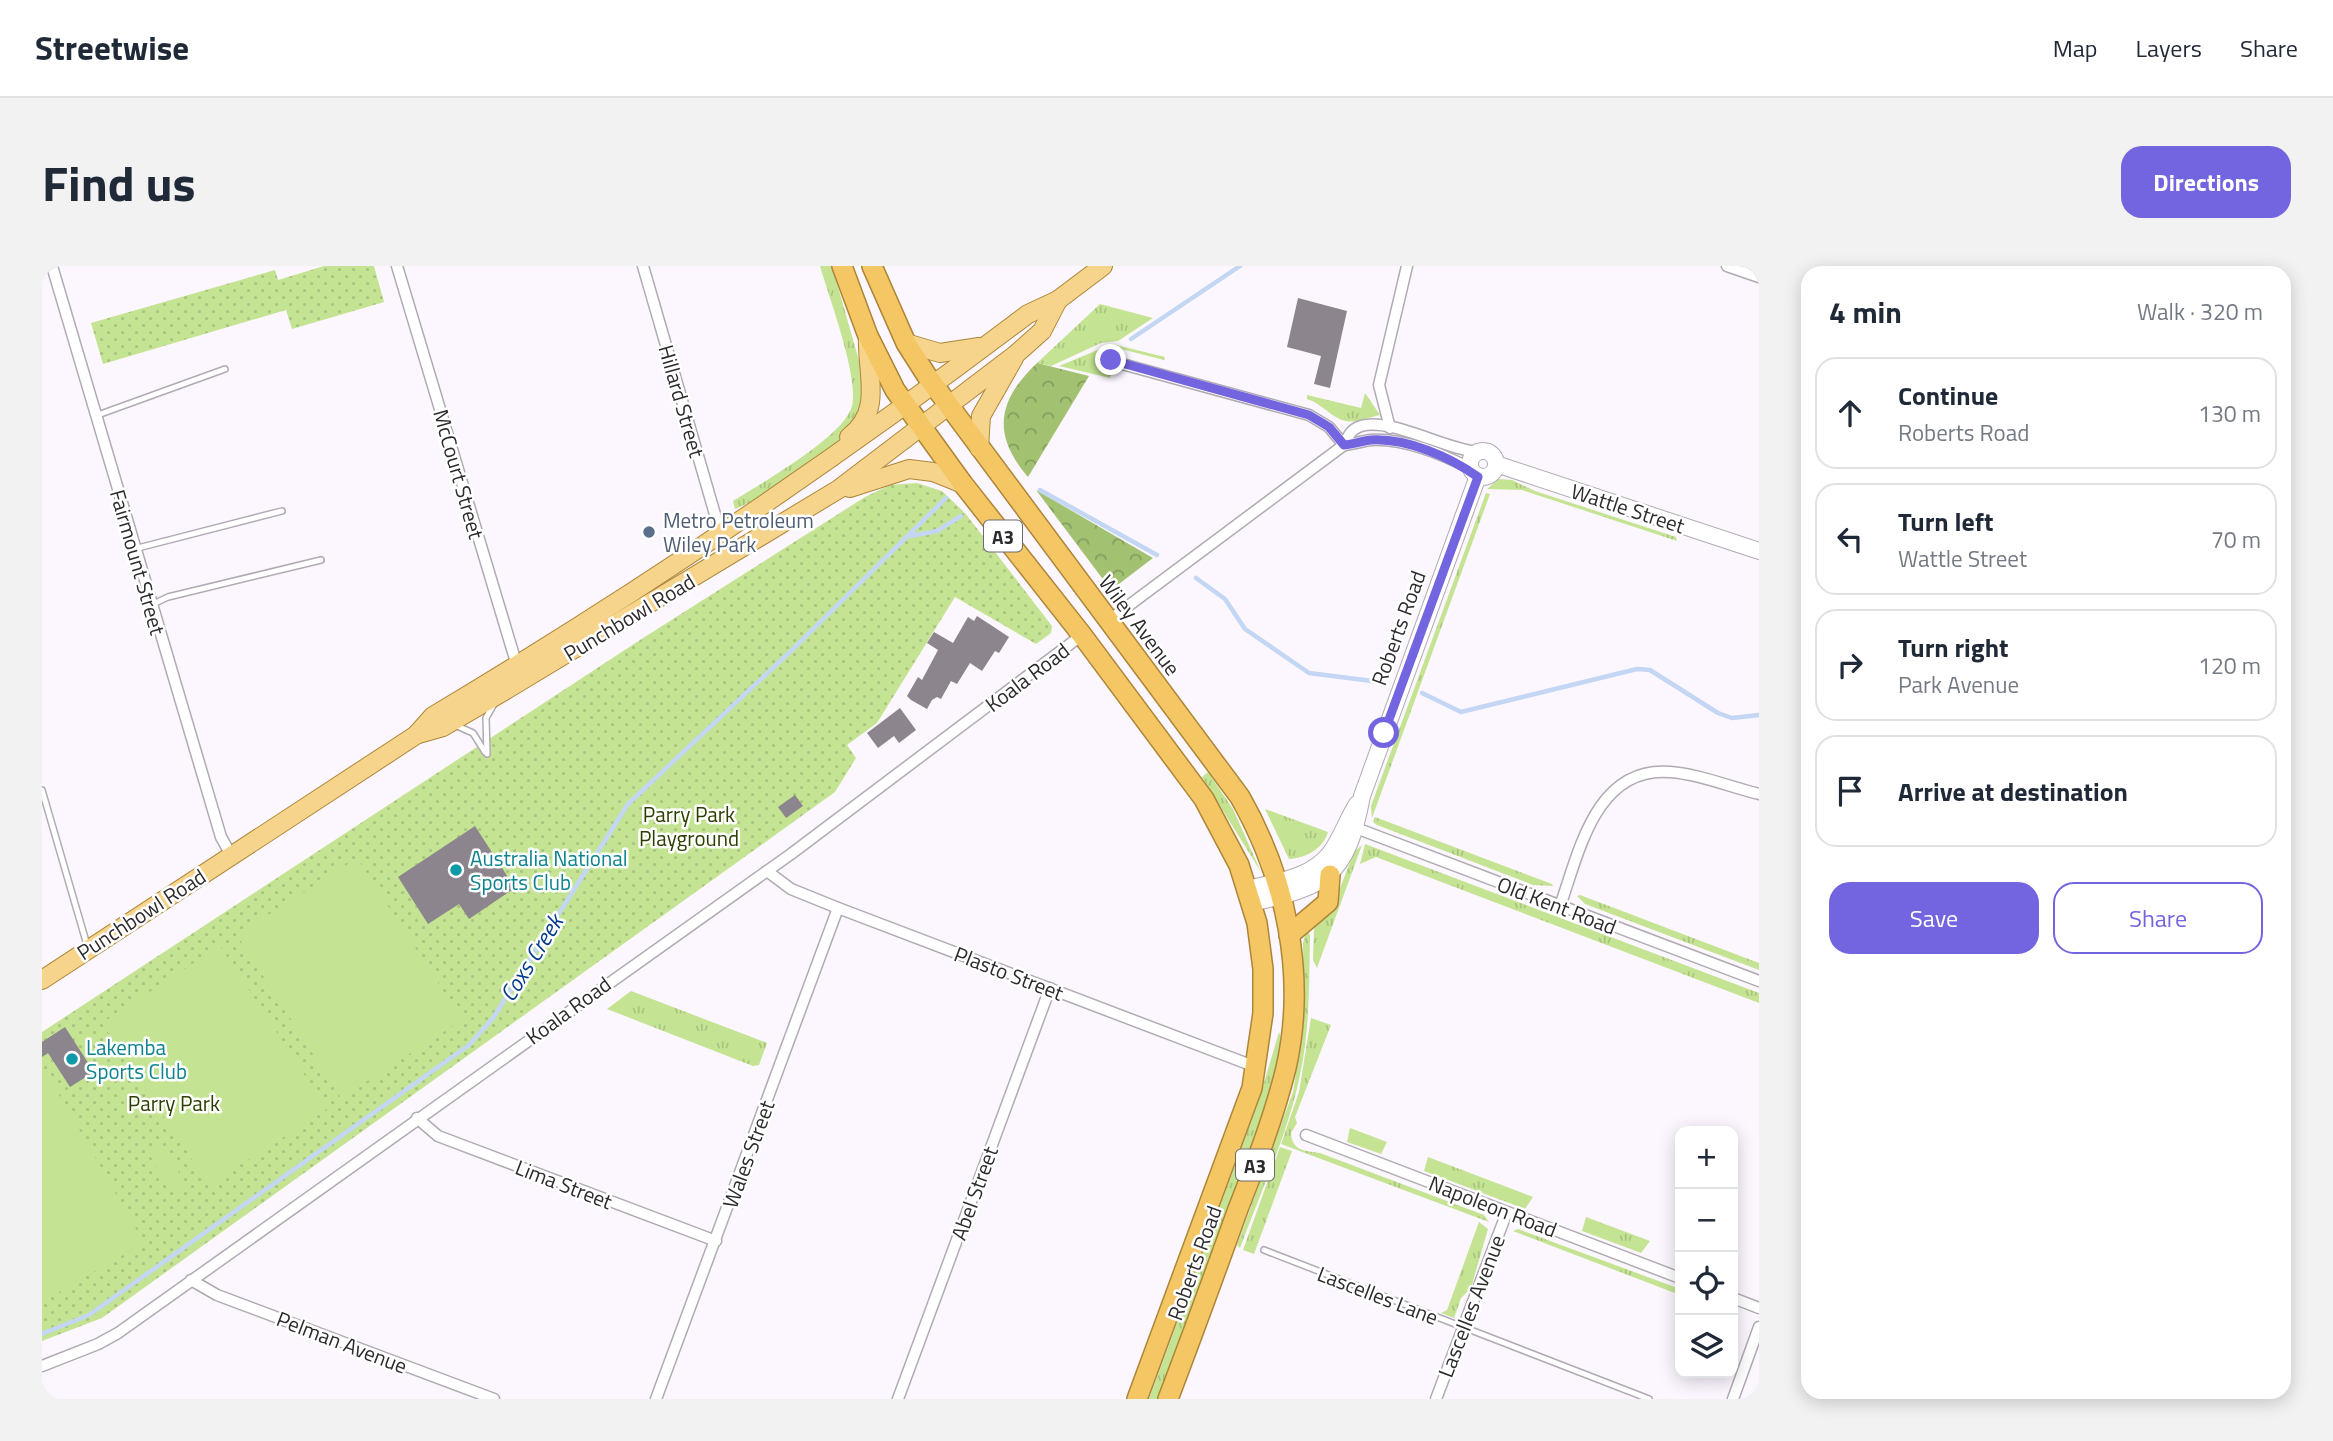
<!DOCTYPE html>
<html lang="en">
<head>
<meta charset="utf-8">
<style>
	body { margin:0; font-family:"Titillium Web",sans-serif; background:#f2f2f3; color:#1f2937 }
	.controls { position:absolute; right:21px; bottom:21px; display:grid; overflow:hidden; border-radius:14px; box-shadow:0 4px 18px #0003 }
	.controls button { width:63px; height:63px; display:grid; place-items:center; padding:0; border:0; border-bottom:2px solid #e0e1e3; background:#fff; color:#1f2937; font:35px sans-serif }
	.stop { position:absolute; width:21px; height:21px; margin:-16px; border:5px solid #7365df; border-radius:50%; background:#fff }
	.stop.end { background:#7365df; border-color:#fff; box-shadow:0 2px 7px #0008 }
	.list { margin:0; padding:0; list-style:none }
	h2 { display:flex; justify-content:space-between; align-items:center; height:91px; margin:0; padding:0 28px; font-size:30px }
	h2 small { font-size:23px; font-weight:400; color:#747a83 }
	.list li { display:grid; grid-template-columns:46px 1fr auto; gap:21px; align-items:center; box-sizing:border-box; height:112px; margin:0 14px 14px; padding:0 14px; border:2px solid #e0e1e3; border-radius:21px }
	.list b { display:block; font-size:26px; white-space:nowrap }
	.list p { margin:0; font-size:23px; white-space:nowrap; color:#747a83 }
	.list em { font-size:23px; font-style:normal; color:#747a83 }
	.actions { display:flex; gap:14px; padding:21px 28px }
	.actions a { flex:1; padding:16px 0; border:2px solid #7365df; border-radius:21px; text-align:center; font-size:24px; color:#7365df }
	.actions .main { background:#7365df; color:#fff }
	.icon { flex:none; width:38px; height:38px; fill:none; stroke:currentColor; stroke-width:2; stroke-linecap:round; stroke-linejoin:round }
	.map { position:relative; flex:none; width:1717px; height:1133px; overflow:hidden; border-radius:21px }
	header { display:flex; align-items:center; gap:42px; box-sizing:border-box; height:98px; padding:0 35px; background:#fff; border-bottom:2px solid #e0e1e3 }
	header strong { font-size:33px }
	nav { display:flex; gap:38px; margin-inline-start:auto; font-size:24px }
	.intro { display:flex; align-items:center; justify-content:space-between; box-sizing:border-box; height:168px; padding:0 42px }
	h1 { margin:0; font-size:49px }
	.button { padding:18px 32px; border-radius:21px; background:#7365df; color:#fff; font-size:24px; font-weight:700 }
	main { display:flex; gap:42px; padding:0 42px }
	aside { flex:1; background:#fff; border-radius:21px; box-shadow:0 4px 18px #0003 }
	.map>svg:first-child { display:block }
</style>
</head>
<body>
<header>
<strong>Streetwise</strong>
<nav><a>Map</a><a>Layers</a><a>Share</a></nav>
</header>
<div class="intro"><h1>Find us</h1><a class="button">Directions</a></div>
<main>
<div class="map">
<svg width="1717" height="1133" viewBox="0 0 1717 1133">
	<defs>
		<pattern id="grass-tufts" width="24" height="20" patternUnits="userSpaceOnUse" patternTransform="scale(1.75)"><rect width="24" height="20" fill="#c4e493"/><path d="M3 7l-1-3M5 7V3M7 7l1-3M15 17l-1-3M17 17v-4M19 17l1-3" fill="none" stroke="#a9c47f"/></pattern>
		<pattern id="forest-crowns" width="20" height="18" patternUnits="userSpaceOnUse" patternTransform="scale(1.75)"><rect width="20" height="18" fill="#a2c271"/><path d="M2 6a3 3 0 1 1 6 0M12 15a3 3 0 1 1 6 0" fill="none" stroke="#849e5d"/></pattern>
		<pattern id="park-dots" width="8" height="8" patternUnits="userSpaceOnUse" patternTransform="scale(1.75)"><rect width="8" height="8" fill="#c4e493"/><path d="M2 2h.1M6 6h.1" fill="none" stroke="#a9c47f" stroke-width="1.8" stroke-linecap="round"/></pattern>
	</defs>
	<rect width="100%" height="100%" fill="#fcf6fe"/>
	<g fill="url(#grass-tufts)">
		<path d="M778,0H790L824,119C823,138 815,154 803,168C790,184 711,238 693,243L691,235C718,218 803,170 810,140C817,110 787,32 778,0Z"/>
		<polygon points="1058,38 1111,52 1076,75 1059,77 1009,100 995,97"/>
		<polygon points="1070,78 1123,91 1122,94 1071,81 1063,84 1057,96 1061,106 1069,109 1068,112 1017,100"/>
		<path d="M1323,127L1338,149C1329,151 1313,157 1304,155C1291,153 1279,137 1265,133V129L1319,142Z"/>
		<polygon points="1457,213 1470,214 1493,225 1634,271 1635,275 1480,224 1445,223"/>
		<polygon points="1444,227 1448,228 1330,552 1329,540"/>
		<polygon points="1166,506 1191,543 1219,606 1160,511"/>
		<path d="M1223,543L1286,566C1281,583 1264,592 1247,593Z"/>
		<polygon points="1333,551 1510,618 1511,620 1491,619 1335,559 1331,556"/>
		<polygon points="1323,578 1717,727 1717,737 1334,591 1318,598"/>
		<polygon points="1320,579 1275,702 1271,694 1272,663 1295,630 1312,586"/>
		<polygon points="1538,629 1717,697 1717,704 1543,638 1535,630"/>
		<path d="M1265,662L1268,670C1267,716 1268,763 1258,809C1246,868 1219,925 1198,982L1195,979L1251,826L1262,756L1261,677Z"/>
		<polygon points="589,725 725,777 717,799 711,800 565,743"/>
		<path d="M1269,752L1289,759L1253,851L1255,857L1249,867C1250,885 1263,885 1278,887L1442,949L1447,956L1239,878L1257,826Z"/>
		<path d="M1237,766C1251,791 1133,1085 1116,1133H1107L1216,837Z"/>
		<polygon points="1308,862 1345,876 1339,888 1305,876"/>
		<polygon points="1238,881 1250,885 1212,988 1201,984"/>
		<polygon points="1386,891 1491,931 1483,943 1382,905"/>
		<polygon points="1544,951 1608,975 1599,987 1540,965"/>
		<polygon points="1437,956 1446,963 1429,1022 1419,1032 1412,1052 1399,1047 1405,1044"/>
		<polygon points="1476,963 1638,1023 1638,1029 1471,965"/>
	</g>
	<g fill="url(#forest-crowns)">
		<path d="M995,97L1047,110L986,211C949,168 956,134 995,97Z"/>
		<polygon points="994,224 1111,292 1069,324"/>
	</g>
	<g fill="url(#park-dots)">
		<polygon points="282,0 332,0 342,36 250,63 244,44 61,98 49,57 233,4 236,14"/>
		<polygon points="875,217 900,225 923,247 1010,360 1009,367 994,378 913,331 835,457 805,479 814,492 793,526 60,1052 0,1075 0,766 598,374 823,231 848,219"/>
	</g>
	<g fill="#c4e493">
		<polygon points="315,592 420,754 299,832 195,669"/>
		<polygon points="178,680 285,843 167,919 60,757"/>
		<polygon points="6,809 102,977 0,1036 0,813"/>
		<polygon points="120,879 147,923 134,931 107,888"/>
	</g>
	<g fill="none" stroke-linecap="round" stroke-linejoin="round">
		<g stroke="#c3d6f3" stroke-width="4.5">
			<polyline points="1089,73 1198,0"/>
			<polyline points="998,224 1115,289"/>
			<polyline points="869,270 895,265 919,250"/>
			<polyline points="1154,312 1183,333 1203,363 1267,407 1338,416"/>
			<polyline points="1380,427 1419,446 1595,403 1608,404 1676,447 1690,452 1717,449"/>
			<polyline points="0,1068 47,1049 427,779 451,752 586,538 751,383 904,232"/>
		</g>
	</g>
	<g fill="#8c858e">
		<polygon points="1256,32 1305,45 1288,122 1272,118 1279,90 1245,81"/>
		<polygon points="935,350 967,371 957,387 953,385 940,405 928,397 915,418 909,415 899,433 895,431 890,434 885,443 869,434 865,430 876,411 880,414 896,384 885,377 892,366 911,377 926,351 932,355"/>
		<polygon points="858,442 874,464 857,477 852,470 836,482 825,467"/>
		<polygon points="753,529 761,540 744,552 736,541"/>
		<polygon points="433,560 473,622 427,653 417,638 386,658 356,611"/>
		<polygon points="23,761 52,806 28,821 6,787 0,791 0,776"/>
	</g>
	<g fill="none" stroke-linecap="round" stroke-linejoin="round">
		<g stroke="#b1aab4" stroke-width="8">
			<g id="service">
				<polyline points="53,150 183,103"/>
				<polyline points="92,283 240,245"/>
				<polyline points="109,339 126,331 279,294"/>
				<polyline points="413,459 431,467 443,486"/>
				<polyline points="445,488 444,452 452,438"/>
				<polyline points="0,524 45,679"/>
				<polyline points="1222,984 1607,1133"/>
			</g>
		</g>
		<g stroke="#b1aab4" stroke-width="13">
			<g id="minor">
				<polyline points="10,0 179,571 189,589"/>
				<polyline points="355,0 476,403"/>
				<polyline points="601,0 679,269"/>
				<polyline points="1685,0 1717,11"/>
				<polyline points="1069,95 1267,149 1287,161 1302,179"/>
				<polyline points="1348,162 1337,119 1365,0"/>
				<path d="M1302,179C1312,178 1320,175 1329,174C1361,172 1401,188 1429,203"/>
				<path d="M1066,355L1302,179C1306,170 1309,163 1319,160C1349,151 1404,184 1437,186"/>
				<polyline points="1314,562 1717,715"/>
				<polyline points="725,605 749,623 796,642 1214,801"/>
				<path d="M1518,640C1537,587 1553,500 1628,506C1657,508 1688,521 1717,528"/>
				<polyline points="375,852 396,870 674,975"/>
				<polyline points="1264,869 1638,1012"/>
				<polyline points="149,1014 175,1029 452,1133"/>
				<polyline points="1691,1032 1717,1042"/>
				<polyline points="0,1100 56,1078 76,1067 749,588 1040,369"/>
				<polyline points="614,1133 796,642"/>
				<polyline points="856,1133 1008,722"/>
				<polyline points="1394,1133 1465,946"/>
				<polyline points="1691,1133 1717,1061"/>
			</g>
		</g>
		<g stroke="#b1aab4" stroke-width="18">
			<g id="secondary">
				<circle cx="1441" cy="198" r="13"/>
				<polyline points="1454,198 1717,285"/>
				<path d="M1205,623C1234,616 1270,612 1289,586C1299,572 1305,554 1315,538"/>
				<path d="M1209,637C1285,621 1305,610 1320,530L1436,210"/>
			</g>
		</g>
		<g stroke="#ac8638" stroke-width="20">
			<g id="primary">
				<polyline points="864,77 898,87 937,81"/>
				<path d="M807,171C842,145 824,107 826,70"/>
				<polyline points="937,182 939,150 972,92"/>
				<polyline points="808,222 867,203 891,206 921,218"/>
				<polyline points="376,468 401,461 464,424 797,223 973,89 1000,65 1016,34"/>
				<path d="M0,714L374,469L391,450C597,327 795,193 986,48L1016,34L1061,0"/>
			</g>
		</g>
		<g stroke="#ac8638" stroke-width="22">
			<g id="trunk">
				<polyline points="800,0 826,70 853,124 921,218 1040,369 1162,533 1197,599 1215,657 1221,703 1221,747 1210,822 1095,1133"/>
				<path d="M830,0L864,77L885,110L1198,531C1244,612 1265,709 1244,802C1232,851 1214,897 1196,943C1173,1007 1150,1070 1126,1133"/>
				<polyline points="1247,669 1286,636 1288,609"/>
			</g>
		</g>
		<use href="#service" stroke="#fff" stroke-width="5"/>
		<use href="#minor" stroke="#fff" stroke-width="10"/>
		<use href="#secondary" stroke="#fff" stroke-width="16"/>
		<use href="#primary" stroke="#f7d48b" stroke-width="18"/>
		<use href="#trunk" stroke="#f4c664" stroke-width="19"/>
	</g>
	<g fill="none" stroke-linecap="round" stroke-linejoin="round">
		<path stroke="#7365df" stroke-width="9" d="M1069,94L1267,149L1287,161L1302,179C1312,178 1320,175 1329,174C1365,172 1408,191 1436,211L1342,467"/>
	</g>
	<circle fill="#5c6f8a" stroke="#fff" stroke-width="2.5" cx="607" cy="266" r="7"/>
	<g fill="#0f9aa8" stroke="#fff" stroke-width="2.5">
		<circle cx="414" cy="604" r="7"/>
		<circle cx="30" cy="793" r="7"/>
	</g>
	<g text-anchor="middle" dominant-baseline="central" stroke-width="5" stroke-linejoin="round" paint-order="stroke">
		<g fill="#fff" stroke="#6c6a6d" stroke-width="2">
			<rect x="942" y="254.5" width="38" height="31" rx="5"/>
			<rect x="1194" y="883.5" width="38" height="31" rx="5"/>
		</g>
		<g font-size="19" font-weight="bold" fill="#2d2a2e">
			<text x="961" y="270">A3</text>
			<text x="1213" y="899">A3</text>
		</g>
		<g font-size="21" fill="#2d2a2e" stroke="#fff">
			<text transform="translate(640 135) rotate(74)">Hillard Street</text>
			<text transform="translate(417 208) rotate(74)">McCourt Street</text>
			<text transform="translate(1586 242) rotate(18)">Wattle Street</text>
			<text transform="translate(96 296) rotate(74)">Fairmount Street</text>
			<text transform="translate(587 351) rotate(-31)">Punchbowl Road</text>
			<text transform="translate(1098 359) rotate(53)">Wiley Avenue</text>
			<text transform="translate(1356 362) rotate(-70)">Roberts Road</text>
			<text transform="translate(985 411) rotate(-37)">Koala Road</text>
			<text transform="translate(1515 639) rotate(21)">Old Kent Road</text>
			<text transform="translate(99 648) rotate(-33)">Punchbowl Road</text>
			<text transform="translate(967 707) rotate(21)">Plasto Street</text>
			<text transform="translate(526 744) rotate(-36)">Koala Road</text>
			<text transform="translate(706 888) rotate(-70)">Wales Street</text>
			<text transform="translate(522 918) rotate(21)">Lima Street</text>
			<text transform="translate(932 927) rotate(-70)">Abel Street</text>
			<text transform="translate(1451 940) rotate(21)">Napoleon Road</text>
			<text transform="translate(1152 997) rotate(-70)">Roberts Road</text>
			<text transform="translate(1336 1029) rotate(21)">Lascelles Lane</text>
			<text transform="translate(1429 1040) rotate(-69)">Lascelles Avenue</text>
			<text transform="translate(300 1076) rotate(21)">Pelman Avenue</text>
		</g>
		<g font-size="21" fill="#4e5e75" stroke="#fff" text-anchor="start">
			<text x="621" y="254">Metro Petroleum<tspan x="621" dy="24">Wiley Park</tspan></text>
		</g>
		<g font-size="21" fill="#2c3f01" stroke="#fff">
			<text x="647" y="548">Parry Park<tspan x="647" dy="24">Playground</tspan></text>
			<text x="132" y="837">Parry Park</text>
		</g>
		<g font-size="21" fill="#0d838f" stroke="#fff" text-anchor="start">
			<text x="428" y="592">Australia National<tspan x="428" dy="24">Sports Club</tspan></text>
			<text x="44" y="781">Lakemba<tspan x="44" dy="24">Sports Club</tspan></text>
		</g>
		<g font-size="23" font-style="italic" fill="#043c8b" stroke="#fff">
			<text transform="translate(489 692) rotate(-58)">Coxs Creek</text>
		</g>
	</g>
</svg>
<div class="controls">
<button>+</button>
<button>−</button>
<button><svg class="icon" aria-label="locate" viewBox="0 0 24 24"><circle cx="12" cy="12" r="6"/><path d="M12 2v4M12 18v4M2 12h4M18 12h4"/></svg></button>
<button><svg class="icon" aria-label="layers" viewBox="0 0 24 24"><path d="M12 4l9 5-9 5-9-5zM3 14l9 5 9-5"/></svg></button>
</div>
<div class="stop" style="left:1342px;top:467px"></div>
<div class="stop end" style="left:1069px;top:94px"></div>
</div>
<aside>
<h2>4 min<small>Walk · 320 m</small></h2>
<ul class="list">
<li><svg class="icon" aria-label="ahead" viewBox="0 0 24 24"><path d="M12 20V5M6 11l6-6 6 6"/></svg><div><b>Continue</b><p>Roberts Road</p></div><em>130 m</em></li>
<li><svg class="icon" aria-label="left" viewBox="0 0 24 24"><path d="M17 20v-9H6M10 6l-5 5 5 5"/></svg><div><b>Turn left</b><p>Wattle Street</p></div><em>70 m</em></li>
<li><svg class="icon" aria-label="right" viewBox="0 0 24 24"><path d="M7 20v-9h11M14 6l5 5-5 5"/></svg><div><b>Turn right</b><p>Park Avenue</p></div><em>120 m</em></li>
<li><svg class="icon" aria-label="arrive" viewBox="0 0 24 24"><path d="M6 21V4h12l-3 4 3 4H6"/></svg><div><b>Arrive at destination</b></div></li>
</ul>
<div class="actions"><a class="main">Save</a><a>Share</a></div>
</aside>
</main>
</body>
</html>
